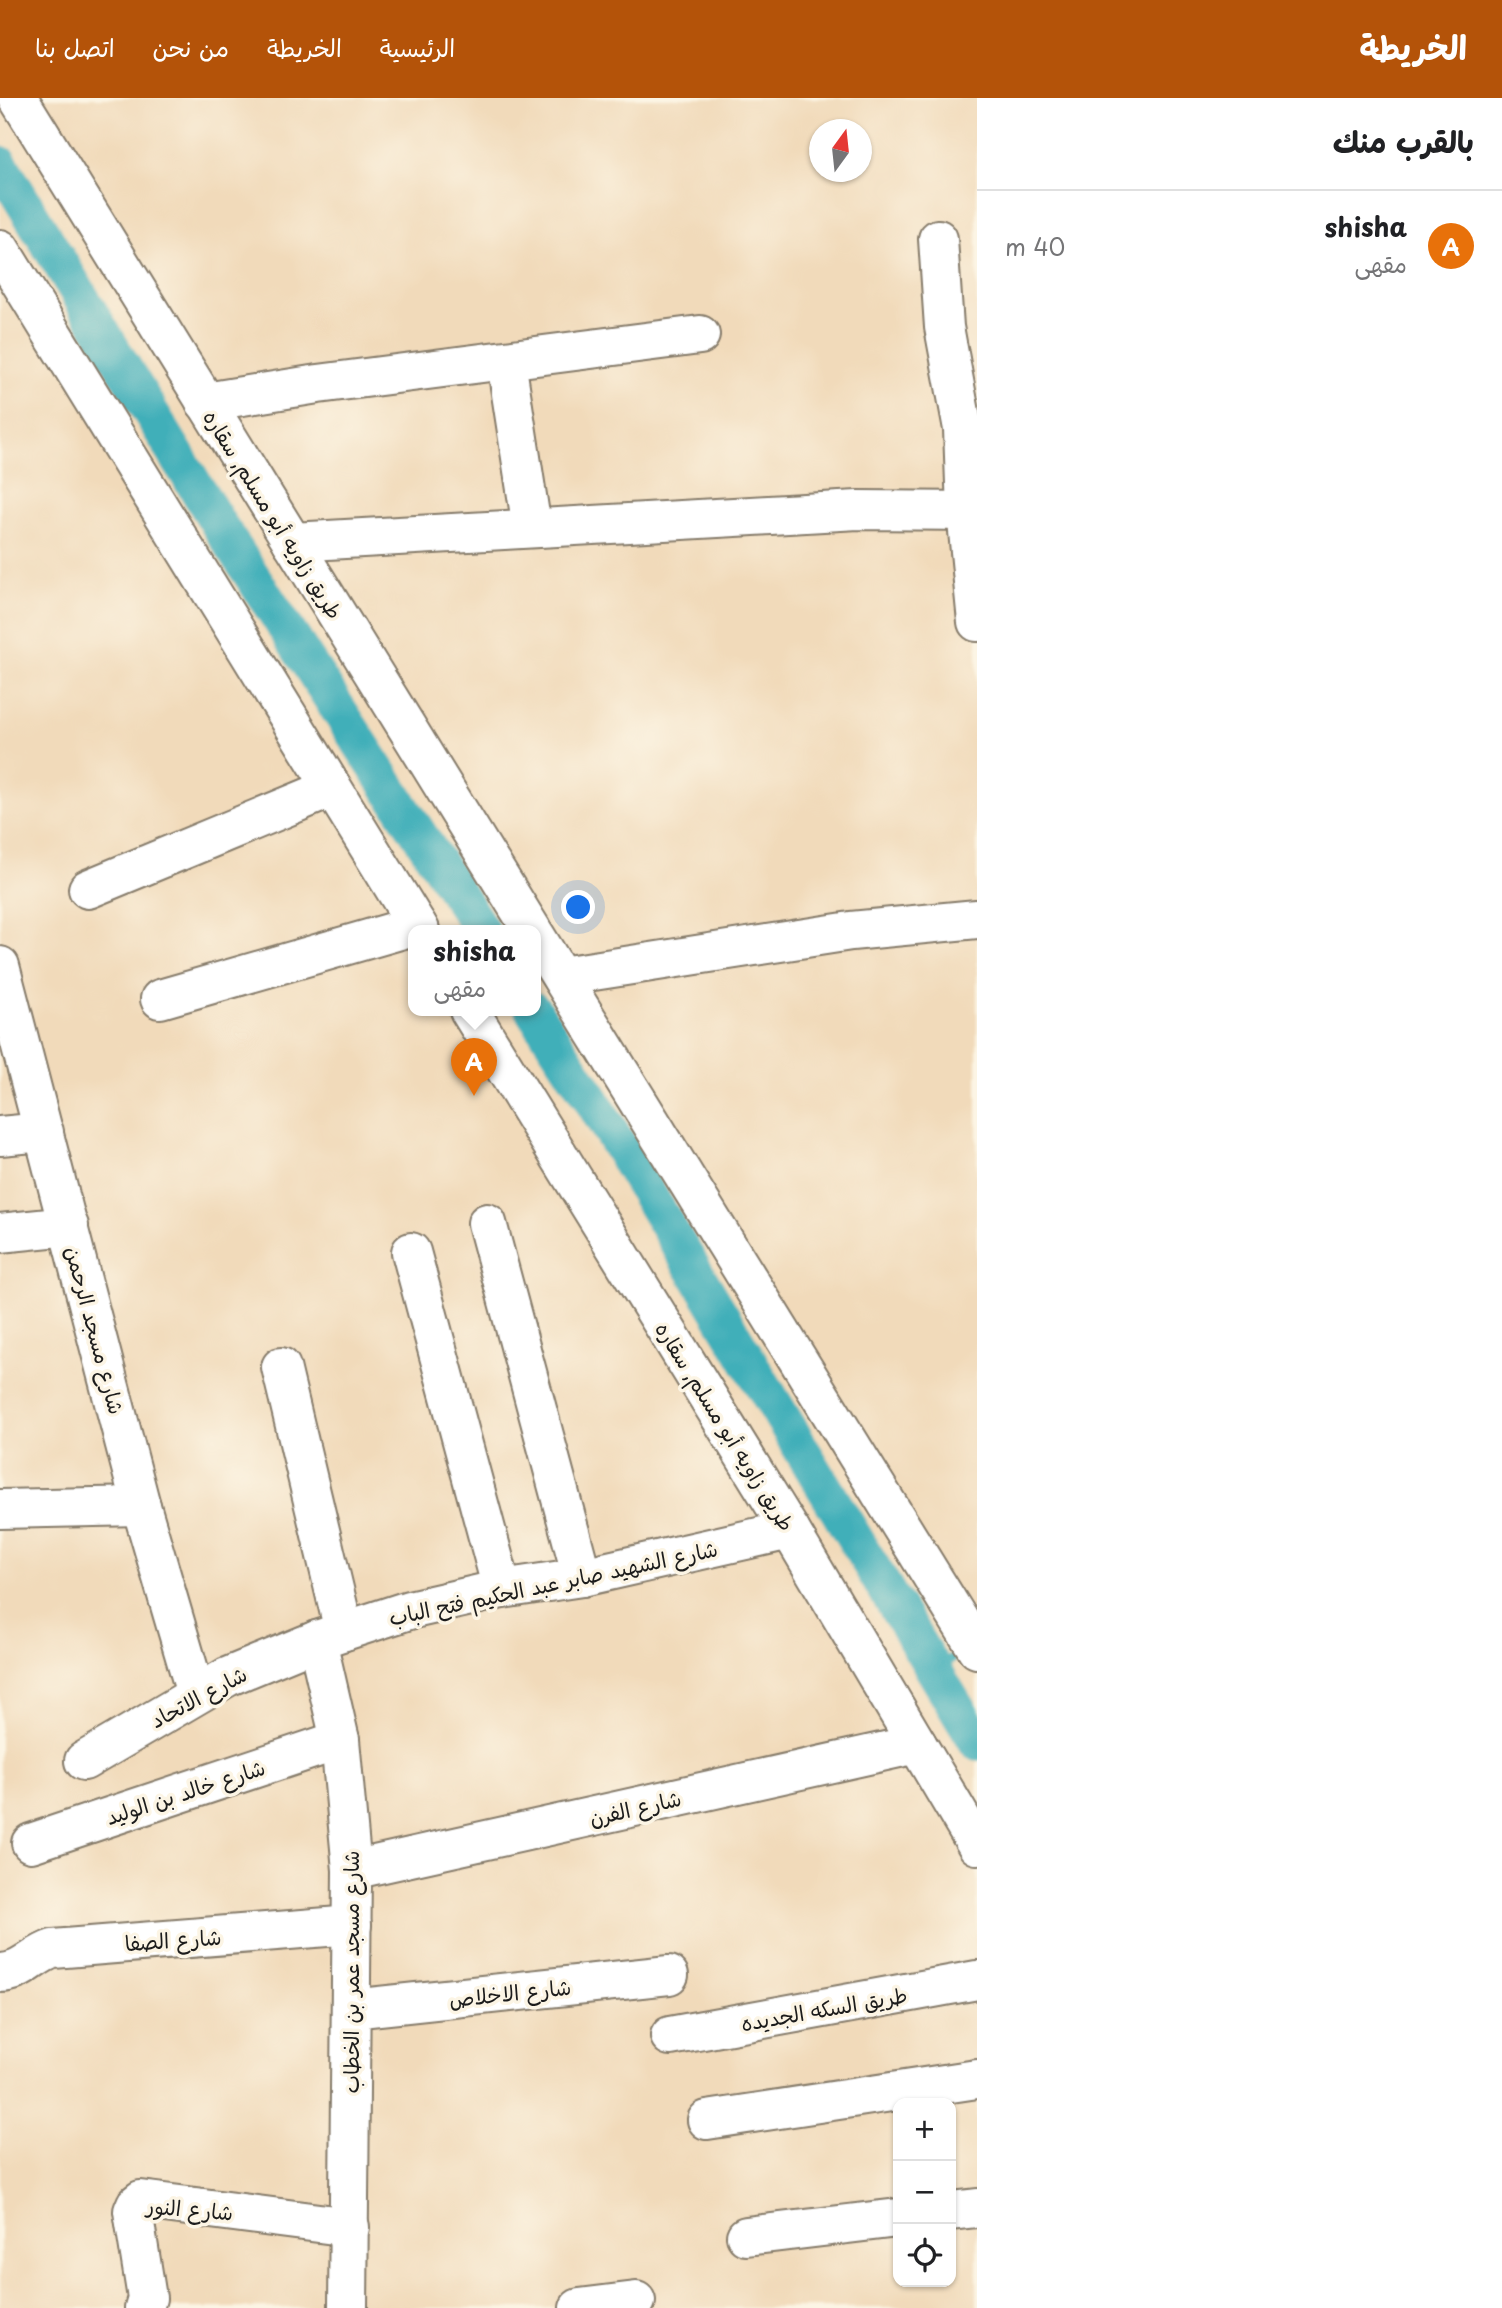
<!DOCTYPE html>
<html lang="ar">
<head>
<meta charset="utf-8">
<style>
	body { margin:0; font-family:"Playpen Sans","Playpen Sans Arabic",sans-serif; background:#f2f2f2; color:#202124; direction:rtl }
	.controls { position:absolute; right:21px; bottom:21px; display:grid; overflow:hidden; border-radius:14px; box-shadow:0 2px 5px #0004 }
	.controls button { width:63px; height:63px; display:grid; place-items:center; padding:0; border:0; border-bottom:2px solid #e0e0e0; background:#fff; color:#202124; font:35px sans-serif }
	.compass { position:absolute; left:809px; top:21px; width:63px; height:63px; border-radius:50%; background:#fff; box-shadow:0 2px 5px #0004; rotate:15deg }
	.you { position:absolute; left:579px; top:810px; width:24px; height:24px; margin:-18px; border:5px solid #fff; border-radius:50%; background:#1a73e8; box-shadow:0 0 0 10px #1a73e833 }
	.badge { display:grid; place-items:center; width:46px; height:46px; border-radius:50%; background:#b45309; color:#fff; font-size:23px; font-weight:700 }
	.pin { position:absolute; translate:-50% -58px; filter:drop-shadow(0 2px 4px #0008) }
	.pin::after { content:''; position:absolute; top:37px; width:24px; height:21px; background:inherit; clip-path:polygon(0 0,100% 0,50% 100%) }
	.popup { position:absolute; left:408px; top:827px; width:133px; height:91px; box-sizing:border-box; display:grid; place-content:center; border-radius:14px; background:#fff; filter:drop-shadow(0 2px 5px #0005); font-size:23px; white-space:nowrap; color:#757577 }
	.popup b { font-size:26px; color:#202124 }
	.popup::after { content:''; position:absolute; left:50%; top:100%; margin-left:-14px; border:14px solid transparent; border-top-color:#fff }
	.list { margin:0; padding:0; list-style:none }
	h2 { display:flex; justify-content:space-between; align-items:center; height:91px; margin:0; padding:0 28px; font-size:30px }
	h2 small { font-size:23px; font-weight:400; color:#757577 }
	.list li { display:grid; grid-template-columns:46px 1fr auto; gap:21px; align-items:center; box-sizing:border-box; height:112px; padding:0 28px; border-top:2px solid #e0e0e0 }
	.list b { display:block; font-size:26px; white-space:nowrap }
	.list p { margin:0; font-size:23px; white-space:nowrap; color:#757577 }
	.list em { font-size:23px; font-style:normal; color:#757577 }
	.icon { flex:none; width:38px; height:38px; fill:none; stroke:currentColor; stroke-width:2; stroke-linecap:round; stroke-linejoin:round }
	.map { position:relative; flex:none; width:977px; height:2210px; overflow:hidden; direction:ltr }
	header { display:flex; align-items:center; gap:42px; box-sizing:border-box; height:98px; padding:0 35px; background:#b45309; color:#fff }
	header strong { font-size:33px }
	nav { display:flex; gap:38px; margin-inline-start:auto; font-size:24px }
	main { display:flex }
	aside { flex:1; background:#fff }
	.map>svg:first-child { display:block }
</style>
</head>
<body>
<header>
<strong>الخريطة</strong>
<nav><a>الرئيسية</a><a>الخريطة</a><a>من نحن</a><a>اتصل بنا</a></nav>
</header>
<main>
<aside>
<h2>بالقرب منك<small></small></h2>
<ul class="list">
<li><span class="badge" style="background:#e8710a">A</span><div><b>shisha</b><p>مقهى</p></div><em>40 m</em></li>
</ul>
</aside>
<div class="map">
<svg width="977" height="2210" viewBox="0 0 977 2210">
	<rect width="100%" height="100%" fill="#fcf5e5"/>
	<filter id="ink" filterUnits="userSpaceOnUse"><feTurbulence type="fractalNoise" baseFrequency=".0143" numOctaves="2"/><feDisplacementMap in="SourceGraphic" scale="14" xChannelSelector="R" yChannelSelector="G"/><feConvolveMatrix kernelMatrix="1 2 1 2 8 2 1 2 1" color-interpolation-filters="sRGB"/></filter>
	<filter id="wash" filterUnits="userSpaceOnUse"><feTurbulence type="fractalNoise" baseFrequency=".00686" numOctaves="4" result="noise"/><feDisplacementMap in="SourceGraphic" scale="28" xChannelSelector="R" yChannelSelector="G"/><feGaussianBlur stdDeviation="1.57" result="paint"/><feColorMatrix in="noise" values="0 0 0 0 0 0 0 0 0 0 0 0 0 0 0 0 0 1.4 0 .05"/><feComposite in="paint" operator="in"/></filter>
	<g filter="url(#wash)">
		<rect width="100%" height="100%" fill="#f1daba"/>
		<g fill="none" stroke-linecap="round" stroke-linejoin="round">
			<polyline stroke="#3fafb9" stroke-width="10" points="933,1571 956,1558"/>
			<g stroke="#3fafb9" stroke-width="37">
				<polyline points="0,66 219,427 481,832"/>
				<polyline points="533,912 590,999 977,1644"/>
			</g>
		</g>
	</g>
	<g filter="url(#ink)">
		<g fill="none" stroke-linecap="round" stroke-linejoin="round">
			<g stroke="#867b6b" stroke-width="42">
				<g id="minor">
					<polyline points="938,141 944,229 963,331 966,413 977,524"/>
					<polyline points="0,151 420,832"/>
					<polyline points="506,263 532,430"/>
					<polyline points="205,304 318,286 700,237"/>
					<polyline points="292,444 858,412 977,413"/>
					<polyline points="88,791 332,690"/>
					<polyline points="0,868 141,1408 196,1596"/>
					<polyline points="561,878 851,833 977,821"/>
					<polyline points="160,901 417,827"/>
					<polyline points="469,912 790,1432 977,1747"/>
					<polyline points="0,1038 44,1034"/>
					<polyline points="487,1125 582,1479"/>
					<polyline points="0,1135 69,1128"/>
					<polyline points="411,1154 502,1491"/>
					<polyline points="281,1269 344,1533"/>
					<polyline points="0,1411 141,1408"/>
					<polyline points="317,1542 340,1642 352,1772 348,2210"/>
					<polyline points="84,1663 227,1579 317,1542 409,1512 502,1491 582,1479 790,1432"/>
					<polyline points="31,1745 340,1642"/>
					<polyline points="352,1772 917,1646"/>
					<path d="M0,1875C23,1875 33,1857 53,1851L352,1827"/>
					<polyline points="351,1911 669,1877"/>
					<polyline points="670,1938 977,1882"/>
					<polyline points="707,2022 977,1981"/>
					<polyline points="951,2113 977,2110"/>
					<polyline points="746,2138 898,2120"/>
					<polyline points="144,2210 147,2200 133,2113 136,2106 141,2102 350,2129"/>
					<polyline points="579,2210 636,2203"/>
				</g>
			</g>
			<g stroke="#867b6b" stroke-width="42">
				<g id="major">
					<polyline points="18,0 532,832"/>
					<polyline points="535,837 977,1551"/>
				</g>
			</g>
			<use href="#minor" stroke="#fff" stroke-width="38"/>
			<use href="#major" stroke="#fff" stroke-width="38"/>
		</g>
	</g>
	<g text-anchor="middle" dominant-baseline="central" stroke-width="7" stroke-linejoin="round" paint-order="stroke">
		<g font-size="21" fill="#1c1c1c" stroke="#fcf5e5">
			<text transform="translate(274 416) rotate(58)">طريق زاويه أبو مسلم, سقاره</text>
			<text transform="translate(96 1232) rotate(75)">شارع مسجد الرحمن</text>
			<text transform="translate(726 1328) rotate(58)">طريق زاويه أبو مسلم, سقاره</text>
			<text transform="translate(553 1484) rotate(-12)">شارع الشهيد صابر عبد الحكيم فتح الباب</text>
			<text transform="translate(198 1598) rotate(-28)">شارع الاتحاد</text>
			<text transform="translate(185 1693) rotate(-18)">شارع خالد بن الوليد</text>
			<text transform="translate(635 1709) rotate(-13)">شارع الفرن</text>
			<text transform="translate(173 1841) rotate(-4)">شارع الصفا</text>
			<text transform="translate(350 1874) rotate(-90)">شارع مسجد عمر بن الخطاب</text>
			<text transform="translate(510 1894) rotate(-6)">شارع الاخلاص</text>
			<text transform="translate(824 1910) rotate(-10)">طريق السكه الجديده</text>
			<text transform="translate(190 2110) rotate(5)">شارع النور</text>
		</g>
	</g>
</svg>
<div class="controls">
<button>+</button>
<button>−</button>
<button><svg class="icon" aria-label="locate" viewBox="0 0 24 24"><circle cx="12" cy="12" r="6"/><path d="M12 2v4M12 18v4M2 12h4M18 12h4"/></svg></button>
</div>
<svg class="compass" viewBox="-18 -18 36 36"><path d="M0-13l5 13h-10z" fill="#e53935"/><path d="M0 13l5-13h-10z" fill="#757577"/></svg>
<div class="you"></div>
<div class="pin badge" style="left:474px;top:998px;background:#e8710a">A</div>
<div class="popup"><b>shisha</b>مقهى</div>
</div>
</main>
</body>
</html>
